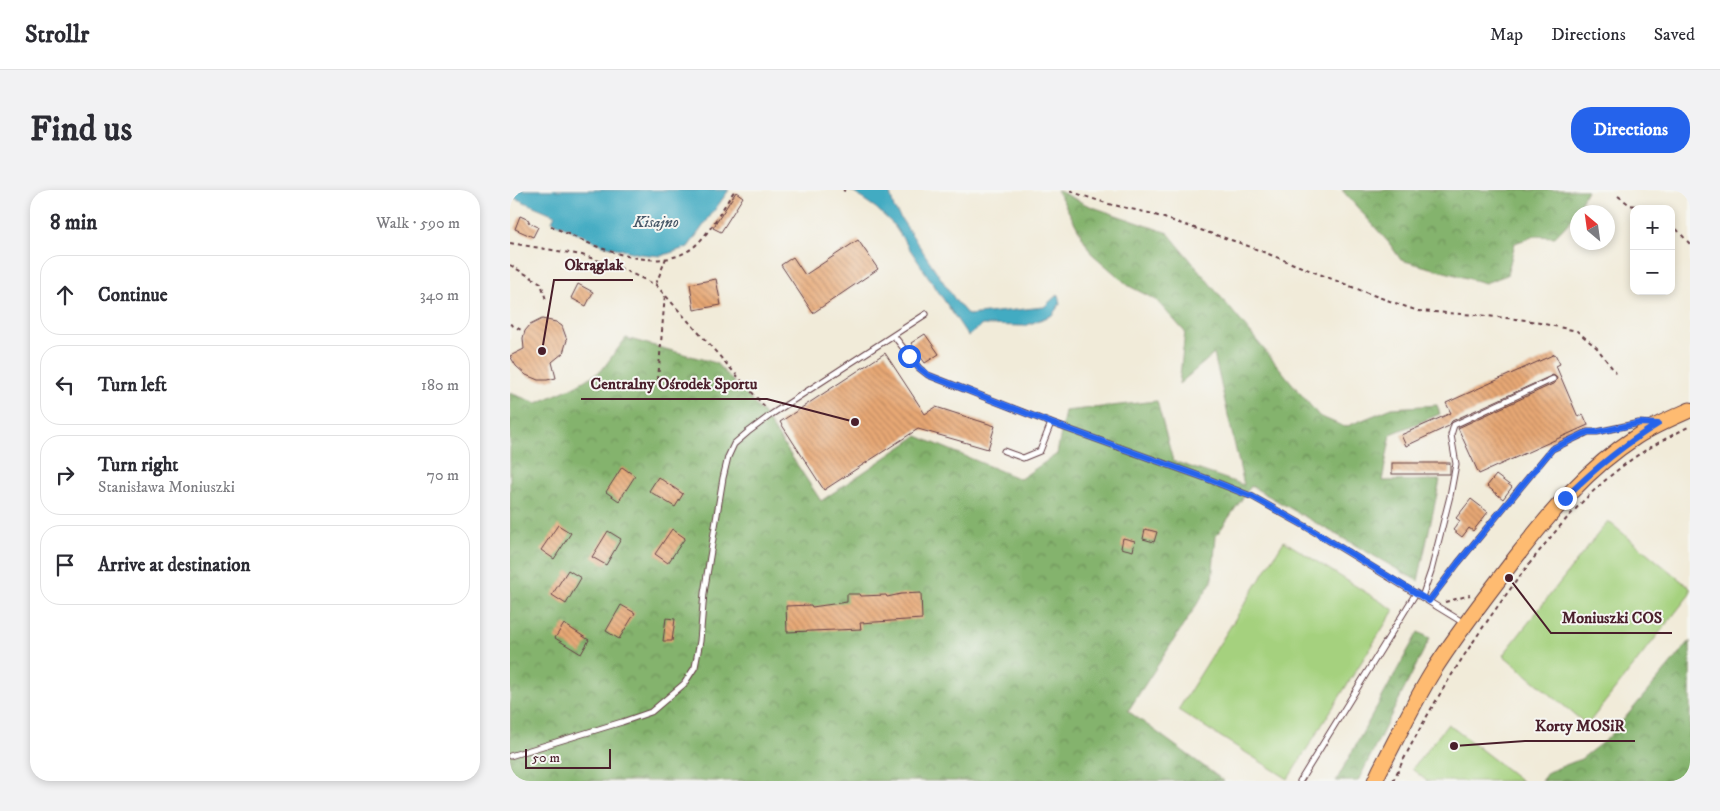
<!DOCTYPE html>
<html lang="en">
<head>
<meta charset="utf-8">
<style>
	body { margin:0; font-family:"IM FELL DW Pica",serif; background:#f2f2f3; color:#2b2b33 }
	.controls { position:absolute; right:15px; top:15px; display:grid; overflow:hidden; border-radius:10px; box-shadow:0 2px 8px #0003 }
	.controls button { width:45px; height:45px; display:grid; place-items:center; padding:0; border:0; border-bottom:1px solid #e1e1e2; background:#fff; color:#2b2b33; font:25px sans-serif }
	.compass { position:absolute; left:1060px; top:15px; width:45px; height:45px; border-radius:50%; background:#fff; box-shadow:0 2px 8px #0003; rotate:331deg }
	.scale { position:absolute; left:15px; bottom:12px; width:86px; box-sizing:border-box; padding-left:5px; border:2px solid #4a1f2b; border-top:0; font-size:14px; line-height:18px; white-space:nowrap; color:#4a1f2b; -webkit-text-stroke:4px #f6f6f2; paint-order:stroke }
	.stop { position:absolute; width:15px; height:15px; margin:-11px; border:4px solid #2563eb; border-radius:50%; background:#fff }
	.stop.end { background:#2563eb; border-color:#fff; box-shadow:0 1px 5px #0008 }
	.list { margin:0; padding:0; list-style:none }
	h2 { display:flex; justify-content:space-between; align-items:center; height:65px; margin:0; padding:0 20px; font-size:21px }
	h2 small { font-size:16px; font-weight:400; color:#7c7c81 }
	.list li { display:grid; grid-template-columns:32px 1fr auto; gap:15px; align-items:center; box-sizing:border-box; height:80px; margin:0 10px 10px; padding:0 10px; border:1px solid #e1e1e2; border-radius:20px }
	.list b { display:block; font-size:19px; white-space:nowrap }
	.list p { margin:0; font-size:16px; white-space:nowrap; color:#7c7c81 }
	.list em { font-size:16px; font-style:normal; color:#7c7c81 }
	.icon { flex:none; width:28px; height:28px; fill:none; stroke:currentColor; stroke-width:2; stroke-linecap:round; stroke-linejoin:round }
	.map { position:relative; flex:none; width:1180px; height:591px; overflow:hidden; border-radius:20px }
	header { display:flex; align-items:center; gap:30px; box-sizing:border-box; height:70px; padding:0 25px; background:#fff; border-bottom:1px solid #e1e1e2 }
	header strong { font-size:24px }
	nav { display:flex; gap:28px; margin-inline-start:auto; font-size:18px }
	.intro { display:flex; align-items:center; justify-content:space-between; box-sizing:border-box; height:120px; padding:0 30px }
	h1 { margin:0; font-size:35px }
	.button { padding:12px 22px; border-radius:20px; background:#2563eb; color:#fff; font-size:18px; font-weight:700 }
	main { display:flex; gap:30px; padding:0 30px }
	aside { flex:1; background:#fff; border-radius:20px; box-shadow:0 2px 8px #0003 }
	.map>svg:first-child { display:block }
</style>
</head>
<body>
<header>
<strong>Strollr</strong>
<nav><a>Map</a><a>Directions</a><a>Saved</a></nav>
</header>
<div class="intro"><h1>Find us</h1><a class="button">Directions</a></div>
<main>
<aside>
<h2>8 min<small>Walk · 590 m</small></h2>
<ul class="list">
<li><svg class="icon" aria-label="ahead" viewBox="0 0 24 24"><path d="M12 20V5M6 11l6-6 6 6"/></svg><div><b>Continue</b></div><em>340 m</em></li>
<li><svg class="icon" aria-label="left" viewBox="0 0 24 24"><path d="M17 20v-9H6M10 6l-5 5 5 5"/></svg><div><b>Turn left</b></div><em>180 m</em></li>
<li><svg class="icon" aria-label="right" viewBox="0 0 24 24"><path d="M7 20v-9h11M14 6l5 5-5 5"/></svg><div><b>Turn right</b><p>Stanisława Moniuszki</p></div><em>70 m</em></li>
<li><svg class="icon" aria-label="arrive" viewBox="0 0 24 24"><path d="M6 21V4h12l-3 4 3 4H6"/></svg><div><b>Arrive at destination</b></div></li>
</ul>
</aside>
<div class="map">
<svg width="1180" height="591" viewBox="0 0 1180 591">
	<defs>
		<pattern id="forest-crowns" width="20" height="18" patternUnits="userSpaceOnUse" patternTransform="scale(1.25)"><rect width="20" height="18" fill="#84b36d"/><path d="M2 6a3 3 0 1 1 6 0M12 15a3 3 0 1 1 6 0" fill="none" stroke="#6e915a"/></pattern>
		<pattern id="building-back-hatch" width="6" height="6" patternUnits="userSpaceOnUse" patternTransform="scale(1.25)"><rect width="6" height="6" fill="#e7a875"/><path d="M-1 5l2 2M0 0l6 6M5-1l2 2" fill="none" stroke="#bd8860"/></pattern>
	</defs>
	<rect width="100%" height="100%" fill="#f6f6f2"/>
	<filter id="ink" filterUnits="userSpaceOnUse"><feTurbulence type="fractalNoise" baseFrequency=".02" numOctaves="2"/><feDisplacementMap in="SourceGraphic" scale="10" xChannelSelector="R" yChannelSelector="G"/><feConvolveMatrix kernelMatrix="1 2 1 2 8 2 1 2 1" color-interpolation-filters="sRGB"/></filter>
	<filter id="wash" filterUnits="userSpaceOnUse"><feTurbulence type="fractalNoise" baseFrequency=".0096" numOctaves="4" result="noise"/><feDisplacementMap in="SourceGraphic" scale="20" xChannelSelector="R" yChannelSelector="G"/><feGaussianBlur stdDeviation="1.12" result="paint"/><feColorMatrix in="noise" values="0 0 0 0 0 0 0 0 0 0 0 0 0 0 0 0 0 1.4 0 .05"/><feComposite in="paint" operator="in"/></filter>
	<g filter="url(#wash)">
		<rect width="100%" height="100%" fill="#f1ebd9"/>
		<g fill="#a5d17e" stroke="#787854">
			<polygon points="1098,331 1180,398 1180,404 1077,535 993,465"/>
			<polygon points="774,351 884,420 778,589 668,520"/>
			<polygon points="938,534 1012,591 917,591 902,579"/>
		</g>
		<g fill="url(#forest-crowns)" stroke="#67694c">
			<polygon points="547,0 577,15 658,43 809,226 835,237 882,218 927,215 930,224 881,244 872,291 930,290 908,391 741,296 706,346 702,391 618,521 714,591 0,591 0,203 27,213 63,197 91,181 116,148 206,173 253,223 311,311 407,246 510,289 547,264 555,221 647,211 663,271 734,295 704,164 669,194 675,142 646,110 619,96 581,63"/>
			<polygon points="832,0 1077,0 1062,29 1045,47 1025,46 1005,53 997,85 975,93 891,70 879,53"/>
			<polygon points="908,442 920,448 848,591 826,591"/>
			<polygon points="1180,451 1180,591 1031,591 1038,582 1071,569 1098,548"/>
		</g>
		<g fill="#42abc2" stroke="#466576">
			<polygon points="0,0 219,0 178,57 151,66 130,64 93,55 42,31 45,25 0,6"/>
			<polygon points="340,0 379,0 384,18 446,111 458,125 534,117 548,104 550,114 542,125 515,136 472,135 458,146 383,34 366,18"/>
		</g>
		<g id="blocks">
			<g fill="url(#building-back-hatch)">
				<polygon points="226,2 233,7 211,42 203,38"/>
				<polygon points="10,26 19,30 18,32 28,37 23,47 5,39"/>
				<polygon points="348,50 368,79 303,123 271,75 283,67 295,85"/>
				<polygon points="206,89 211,115 184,120 180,94"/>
				<polygon points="68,94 83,102 76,116 61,108"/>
				<polygon points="32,129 46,132 52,136 57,150 53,163 42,172 46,188 37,190 28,190 16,185 6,176 0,166 14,159 13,148 15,141 20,135"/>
				<polygon points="415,144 429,164 415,173 401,153"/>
				<polygon points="375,163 415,224 426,217 485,236 478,259 408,239 314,300 270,232"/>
				<polygon points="1045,164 1050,174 1046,176 1068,227 1073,224 1078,235 969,284 948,238 1045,193 1047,188 1043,185 942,231 939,236 896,256 891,245 941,223 936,213"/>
				<rect x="882" y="273" width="58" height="11"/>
				<polygon points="112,277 125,286 109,311 96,302"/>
				<polygon points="986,285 1002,297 993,309 977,296"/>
				<polygon points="148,287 173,304 165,317 139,301"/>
				<polygon points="961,309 978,322 963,341 959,338 952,347 943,340 950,331 946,328"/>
				<polygon points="48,335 61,343 44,369 31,360"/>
				<polygon points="162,339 175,348 158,373 145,364"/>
				<polygon points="635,339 647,342 644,352 633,349"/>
				<polygon points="98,341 111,349 96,375 82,367"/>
				<polygon points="613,348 625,351 623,361 611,358"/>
				<polygon points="58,380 71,388 56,414 42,405"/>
				<polygon points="411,403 412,429 350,433 351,439 277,442 276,416 301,415 302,417 337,412 337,404 350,404 351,406 376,405 377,407 391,404"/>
				<polygon points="111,415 125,423 109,449 96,441"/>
				<polygon points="156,428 165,429 162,451 153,451"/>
				<polygon points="54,434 79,450 71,464 45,448"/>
			</g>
		</g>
	</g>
	<g filter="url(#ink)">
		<use href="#blocks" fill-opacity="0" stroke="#633e45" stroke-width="1"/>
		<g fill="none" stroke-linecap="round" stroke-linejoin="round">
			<g stroke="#633e45" stroke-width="7">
				<g id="lane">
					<polyline points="384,146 409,178 418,185 541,233 698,289 743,307 795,336 954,433"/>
					<polyline points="494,261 513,268 530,261 541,233"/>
					<polyline points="912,407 921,381 940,306 946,274 941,245 944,235 1043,189"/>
					<polyline points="919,411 948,373 1042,259 1078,242 1087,242 1129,233 1140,234"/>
					<polyline points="0,566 112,532 141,522 174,494 185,477 190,451 194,403 213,288 218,267 224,254 238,242 262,224 416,124"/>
					<polyline points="790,591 906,403"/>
				</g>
			</g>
			<g stroke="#633e45" stroke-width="17">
				<path id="primary" d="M865,591L870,580C887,548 903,514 922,483C947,443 978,404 1006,367C1041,322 1078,278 1126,247C1143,236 1162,228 1180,220"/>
			</g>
			<g stroke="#633e45" stroke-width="2" stroke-dasharray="4 4" stroke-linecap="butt">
				<polyline points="333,0 335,1"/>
				<polyline points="561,0 565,3 599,14 639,23 733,54 860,104 908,121 967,125 1016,130 1067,141 1087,158 1106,183"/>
				<polyline points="1108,6 1120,15 1140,19"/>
				<polyline points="1161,33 1180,54"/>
				<path d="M41,36C80,54 150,91 188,53C203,38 213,17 225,0"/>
				<polyline points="0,53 72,65 110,78 146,95 256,218"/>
				<polyline points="0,75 31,93 36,110"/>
				<polyline points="146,94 156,68"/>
				<polyline points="0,134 11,140"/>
				<polyline points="148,190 155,104"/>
				<polyline points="935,412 960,405"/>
				<path d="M883,591C916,522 958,456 1004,394C1037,350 1073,305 1118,272C1137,258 1159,247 1180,236"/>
			</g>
			<use href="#lane" stroke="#fff" stroke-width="5"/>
			<use href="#primary" stroke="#febb71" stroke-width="15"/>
		</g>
	</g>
	<g fill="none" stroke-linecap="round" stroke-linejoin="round" filter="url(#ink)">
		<path stroke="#2563eb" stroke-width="6" d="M399,166L409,178L418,185L541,233L698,289L743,307L795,336L919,411L948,373L1042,259L1078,242H1087L1130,233L1148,234C1113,255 1084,279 1055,308"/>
	</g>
	<g text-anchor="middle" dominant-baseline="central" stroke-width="4" stroke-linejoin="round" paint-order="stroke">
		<g font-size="16" font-style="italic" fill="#475767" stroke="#f6f6f2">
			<text x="146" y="32">Kisajno</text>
		</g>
	</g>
	<path fill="none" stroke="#4a1f2b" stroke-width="2" d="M32 161L44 90H123M345 232L257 209H71M999 388L1041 443H1162M944 556L1015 551H1125"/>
	<g fill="#4a1f2b" stroke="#f6f6f2" stroke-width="2">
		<circle cx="32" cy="161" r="5"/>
		<circle cx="345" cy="232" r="5"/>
		<circle cx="999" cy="388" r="5"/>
		<circle cx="944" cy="556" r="5"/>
	</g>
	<g font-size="16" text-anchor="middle" font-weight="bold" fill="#4a1f2b" stroke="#f6f6f2" stroke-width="4" stroke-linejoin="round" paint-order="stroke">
		<text x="84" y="80">Okrąglak</text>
		<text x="164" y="199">Centralny Ośrodek Sportu</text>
		<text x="1102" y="433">Moniuszki COS</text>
		<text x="1070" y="541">Korty MOSiR</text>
	</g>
</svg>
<div class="controls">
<button>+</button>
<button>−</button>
</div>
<svg class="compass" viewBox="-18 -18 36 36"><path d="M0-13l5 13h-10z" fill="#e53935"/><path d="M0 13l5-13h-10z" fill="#7c7c81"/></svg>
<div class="scale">50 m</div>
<div class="stop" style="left:399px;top:166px"></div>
<div class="stop end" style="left:1055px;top:308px"></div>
</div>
</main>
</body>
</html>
